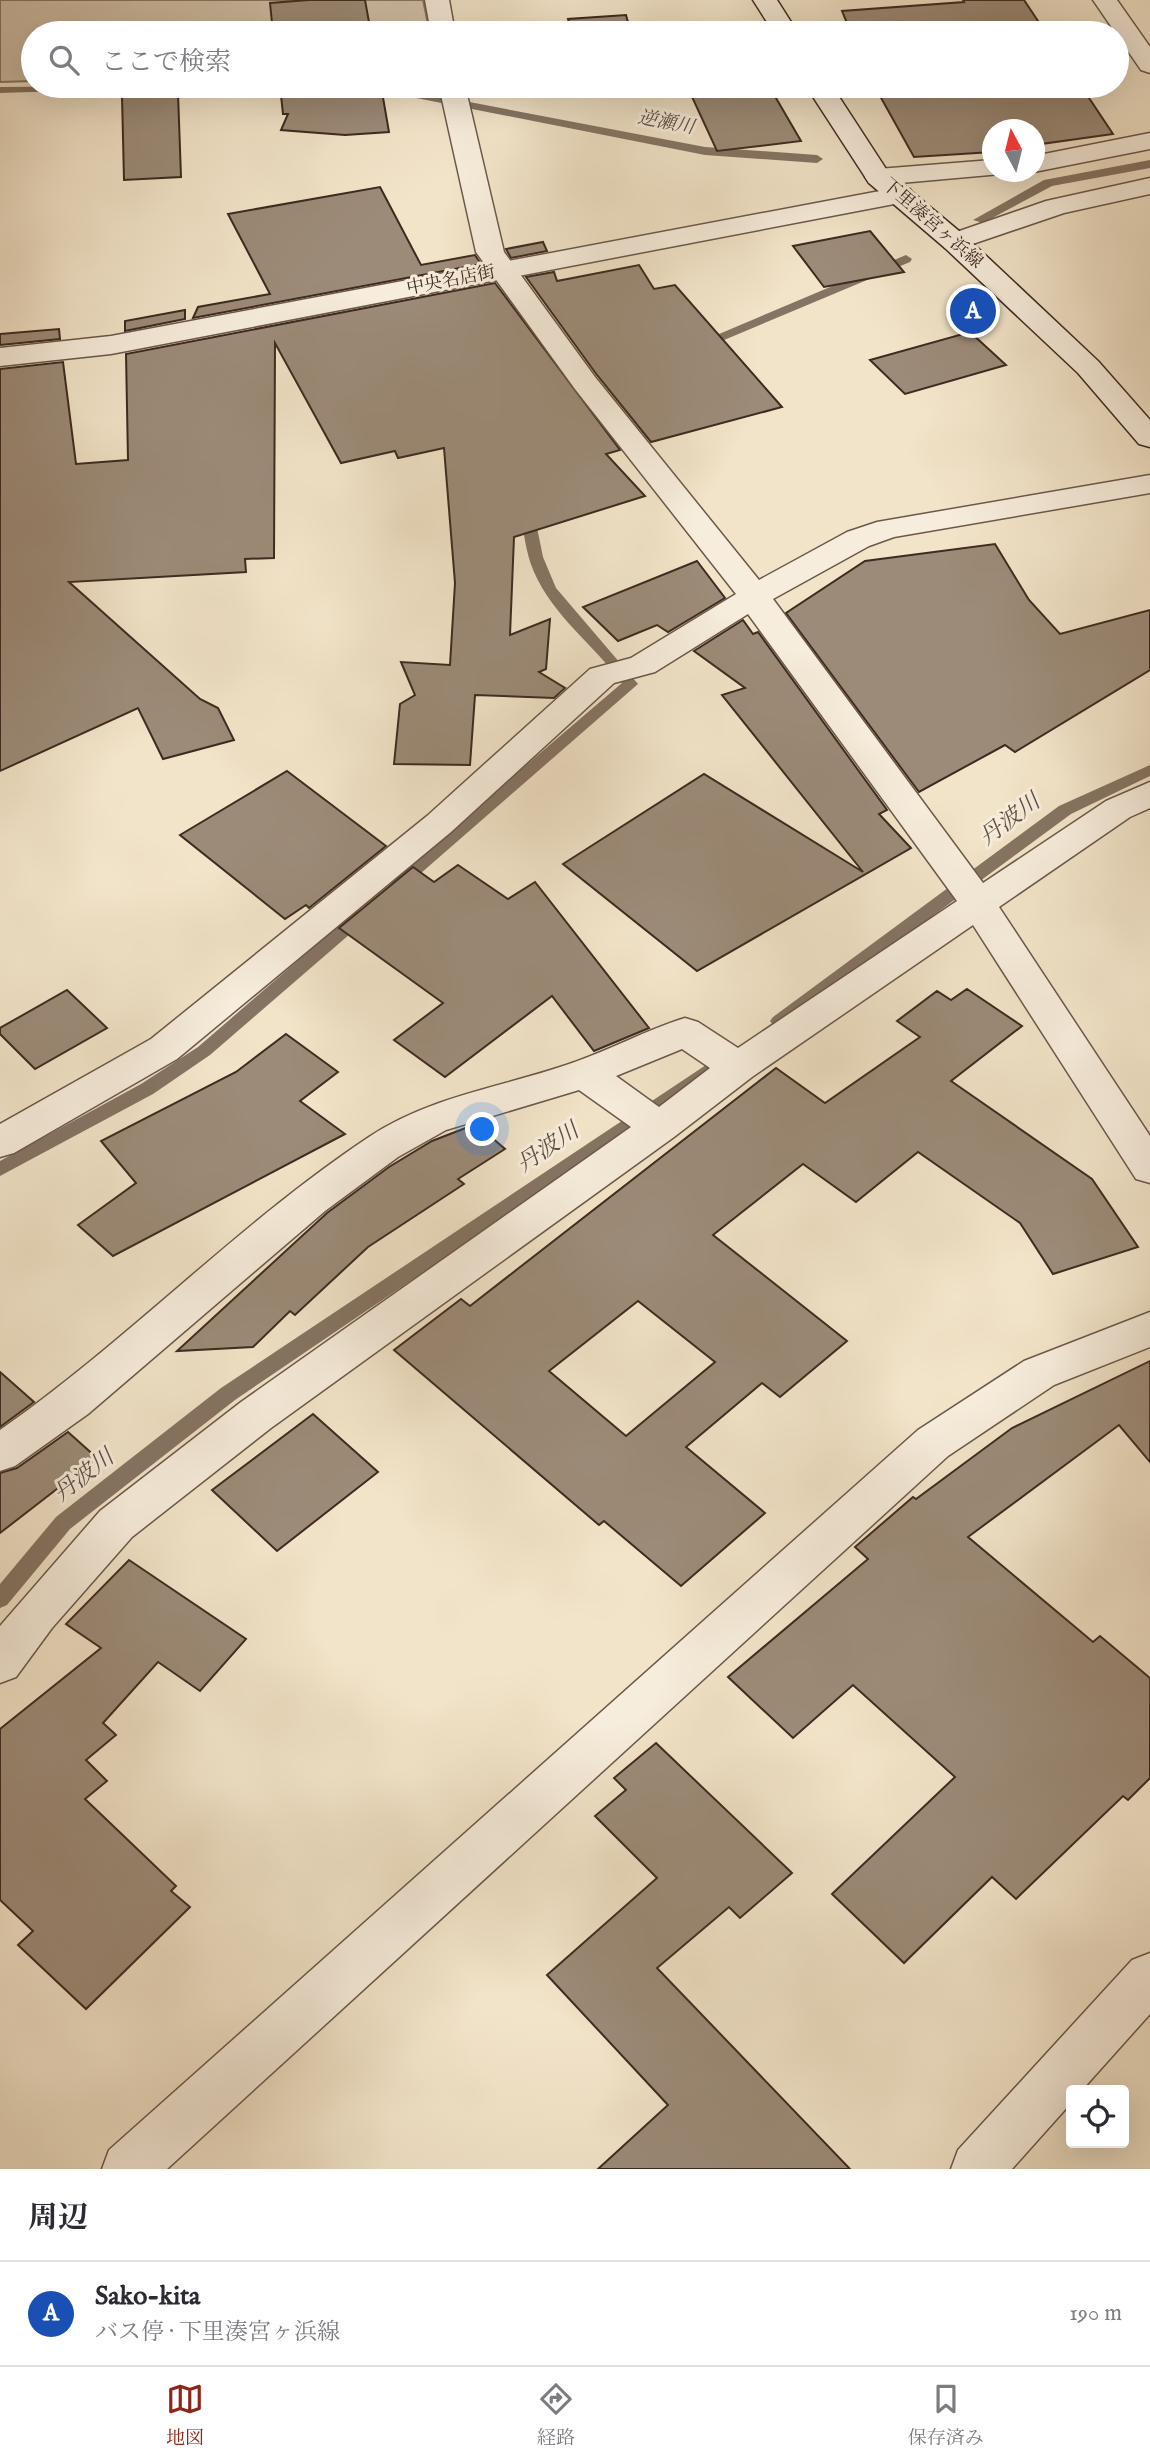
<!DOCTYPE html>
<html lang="ja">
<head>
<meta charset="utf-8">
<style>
	body { margin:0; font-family:"IM FELL English","Noto Serif JP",serif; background:#f7f7f7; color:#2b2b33 }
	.controls { position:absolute; right:21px; bottom:21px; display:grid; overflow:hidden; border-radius:7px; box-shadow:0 7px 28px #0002 }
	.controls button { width:63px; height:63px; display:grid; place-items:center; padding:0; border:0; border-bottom:2px solid #e1e1e2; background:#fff; color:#2b2b33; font:35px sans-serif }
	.compass { position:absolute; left:982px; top:119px; width:63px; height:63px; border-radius:50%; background:#fff; box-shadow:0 7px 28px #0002; rotate:353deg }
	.you { position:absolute; left:483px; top:1130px; width:24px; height:24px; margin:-18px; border:5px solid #fff; border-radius:50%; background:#1a73e8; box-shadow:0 0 0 10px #1a73e833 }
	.badge { display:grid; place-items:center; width:46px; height:46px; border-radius:50%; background:#8f2418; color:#fff; font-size:23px; font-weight:700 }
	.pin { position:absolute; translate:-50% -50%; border:4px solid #fff; box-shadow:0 2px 7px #0006 }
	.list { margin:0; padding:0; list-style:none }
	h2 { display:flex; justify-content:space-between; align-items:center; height:91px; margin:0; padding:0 28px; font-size:30px }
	h2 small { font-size:23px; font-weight:400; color:#7c7c81 }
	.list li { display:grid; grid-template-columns:46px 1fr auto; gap:21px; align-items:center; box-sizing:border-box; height:105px; padding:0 28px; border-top:2px solid #e1e1e2 }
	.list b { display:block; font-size:26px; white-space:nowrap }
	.list p { margin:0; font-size:23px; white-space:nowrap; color:#7c7c81 }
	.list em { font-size:23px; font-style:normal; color:#7c7c81 }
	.icon { flex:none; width:38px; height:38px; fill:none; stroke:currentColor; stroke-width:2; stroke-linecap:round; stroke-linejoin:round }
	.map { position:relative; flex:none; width:1150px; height:2169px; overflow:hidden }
	.search { position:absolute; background:#fff; box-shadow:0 7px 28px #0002; left:21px; right:21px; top:21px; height:77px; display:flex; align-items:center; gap:18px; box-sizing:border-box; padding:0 24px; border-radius:38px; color:#7c7c81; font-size:26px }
	.sheet { height:196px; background:#fff }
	nav { display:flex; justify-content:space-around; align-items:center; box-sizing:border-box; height:98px; border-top:2px solid #e1e1e2; background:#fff; font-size:19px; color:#7c7c81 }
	nav a { display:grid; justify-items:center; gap:4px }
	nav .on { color:#8f2418 }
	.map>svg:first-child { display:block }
</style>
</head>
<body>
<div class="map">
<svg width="1150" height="2169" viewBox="0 0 1150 2169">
	<rect width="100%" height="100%" fill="#f2e4c9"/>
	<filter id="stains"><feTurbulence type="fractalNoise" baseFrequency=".00286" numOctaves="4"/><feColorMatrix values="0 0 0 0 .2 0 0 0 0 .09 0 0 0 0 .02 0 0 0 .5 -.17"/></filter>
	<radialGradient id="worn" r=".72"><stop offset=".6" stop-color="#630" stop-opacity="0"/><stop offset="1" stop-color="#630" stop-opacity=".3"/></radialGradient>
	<polygon fill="#d3c4ac" stroke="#876" stroke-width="2" points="0,0 423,0 430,33 33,33 33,81 0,82"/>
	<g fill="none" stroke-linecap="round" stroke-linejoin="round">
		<g fill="#857463" fill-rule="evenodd">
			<polygon points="130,86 124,89 0,93 0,87"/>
			<polygon points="254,86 307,86 308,87 302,90 260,89"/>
			<polygon points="357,87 396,88 705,147 817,155 823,159 817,163 705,155 396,94 353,92 351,90"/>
			<polygon points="1150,160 1150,168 1052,186 983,223 973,220 1044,180"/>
			<polygon points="906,255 912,259 910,262 705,348 695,348 693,345"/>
			<path d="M526,504L533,508L543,557L556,588L638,684L405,887H393L391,883L393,879L622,683C594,645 553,616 534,572C525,552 524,529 519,508Z"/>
			<polygon points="1150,765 1150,776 1071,814 785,1025 773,1025 770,1021 773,1017 1059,806"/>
			<polygon points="359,911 365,913 367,917 365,921 210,1055 153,1094 0,1176 0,1161 141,1084 198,1047 353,913"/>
			<polygon points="727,1051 736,1057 733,1062 235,1400 70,1529 7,1605 0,1608 0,1584 56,1517 221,1388"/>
		</g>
	</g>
	<g fill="#9c8b78" stroke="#3e2a20" stroke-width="2" fill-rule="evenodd">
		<polygon points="309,0 365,0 371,33 273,33 270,3"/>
		<polygon points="963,0 1024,0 1046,33 851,33 842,11 964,2"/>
		<polygon points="626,15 631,33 572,33 568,19"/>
		<polygon points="280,86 381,86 389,132 345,135 281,130 288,114 283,114"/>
		<polygon points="687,86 769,86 801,141 717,151"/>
		<polygon points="867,86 1081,86 1113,134 1034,145 1034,130 992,130 992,152 914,157 875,87"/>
		<polygon points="178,93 181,177 124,180 122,96"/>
		<polygon points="380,187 421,265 475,255 481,264 193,318 198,307 270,294 228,214"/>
		<polygon points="870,231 904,272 824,287 793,246"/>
		<polygon points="543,242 547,251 511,258 506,249"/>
		<polygon points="639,265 654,289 675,285 782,407 651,442 597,375 526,277 554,272 557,281"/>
		<polygon points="495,283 620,450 606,454 645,496 514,537 510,635 550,619 546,669 539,672 565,688 554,698 475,695 470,765 394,764 400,704 415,695 401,662 450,665 455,583 444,448 398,458 395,451 341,463 275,343 274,558 245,559 246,572 69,582 200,699 218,708 234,740 163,759 138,708 0,771 0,369 63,362 76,464 128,460 126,354"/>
		<polygon points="185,310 185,319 125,331 125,321"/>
		<polygon points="59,329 60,339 0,345 0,334"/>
		<polygon points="970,332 1006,365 905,394 870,360"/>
		<polygon points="995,544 1029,600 1060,634 1150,610 1150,670 1015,752 1005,745 919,792 786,613 865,561"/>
		<polygon points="697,561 725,598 668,632 657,625 618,641 583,607"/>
		<polygon points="743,620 753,634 758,632 887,810 879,814 911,848 697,971 563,864 704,774 863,872 722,695 745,688 694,651"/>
		<polygon points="287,771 386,846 309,908 306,905 285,919 180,835"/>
		<polygon points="458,865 508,899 535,882 649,1028 594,1051 552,996 445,1077 394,1040 443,1003 339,928 413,867 434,882"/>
		<path d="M967,989L1022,1026L951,1081L1092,1179L1138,1247L1053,1274L1020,1223L918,1152L856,1202L803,1164L713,1235L847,1341L780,1397L762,1383L686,1447L765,1513L681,1586L604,1521L599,1525L394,1350L461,1299L470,1306L776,1068L825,1103L920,1037L897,1021L937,991L951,1000ZM638,1301L715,1362L626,1436L549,1371Z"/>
		<polygon points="67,990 107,1028 35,1069 0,1034 0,1028"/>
		<polygon points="286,1034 338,1072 300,1101 345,1134 113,1256 78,1225 136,1183 101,1141 236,1072"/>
		<polygon points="476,1124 505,1149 458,1179 464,1184 368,1247 295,1315 290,1311 253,1347 177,1351 327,1213 389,1167 432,1141"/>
		<polygon points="1150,1361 1150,1462 1119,1425 968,1537 1093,1642 1100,1636 1150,1678 1150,1778 1128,1800 1123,1796 1016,1899 992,1877 904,1963 832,1894 955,1777 853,1685 793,1738 728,1677 868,1559 855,1547 913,1497 916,1499 1012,1428"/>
		<polygon points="0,1372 34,1402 0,1427"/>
		<polygon points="313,1414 378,1472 277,1551 212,1490"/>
		<polygon points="68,1432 97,1458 0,1533 0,1473 17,1468"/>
		<polygon points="129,1560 246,1639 200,1691 158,1662 103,1723 116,1735 86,1760 107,1781 85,1799 176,1886 171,1891 190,1907 86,2009 18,1945 33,1931 0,1900 0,1729 101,1648 66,1624"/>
		<polygon points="656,1743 792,1873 740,1918 729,1907 657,1968 850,2169 598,2169 668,2105 547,1975 657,1878 595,1816 626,1790 614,1778"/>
	</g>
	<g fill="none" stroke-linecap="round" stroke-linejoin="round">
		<g stroke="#6b584a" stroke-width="3">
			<g id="minor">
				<polygon points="425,0 449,0 455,33 431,33"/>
				<polygon points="1093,0 1117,0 1150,47 1150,73 1141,70"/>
				<path d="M439,86H465L504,252L595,377L759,580L847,532L877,522L1150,475V493L894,537L869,546L773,599L983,883L1106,801L1150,782V808L1130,817L999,907L1150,1136V1183L1136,1179L973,925L752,1077L674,1137L271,1428L132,1537L52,1628L16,1677L0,1683V1626L100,1511L241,1402L631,1127L579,1090L446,1130L398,1157L325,1211L88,1414L15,1466L0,1471V1430C129,1340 238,1224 369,1137C430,1096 504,1087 572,1063C610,1050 646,1030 685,1018L698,1022L738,1048L957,901L748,614L655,672L614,683L451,832L177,1059L14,1153L0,1157V1124L151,1039L427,816L590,669L631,658L736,594L575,389L476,252ZM682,1049L710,1068L659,1107L616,1076Z"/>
				<polygon points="1150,133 1150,149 1034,172 1032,172 1034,156"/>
				<polygon points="992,160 992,172 1003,172 1001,174 878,185 869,183 865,177 869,171 878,169"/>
				<polygon points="1150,178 1150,194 1064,213 955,250 945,248 941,242 945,236 1046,201"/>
				<polygon points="1150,1312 1150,1347 1054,1385 948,1456 167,2169 102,2169 109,2150 918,1430 1024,1361"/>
				<polygon points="1150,1953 1150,2014 1082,2090 1071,2090 1071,2103 1012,2169 951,2169 958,2150 1132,1960"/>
			</g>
		</g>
		<g stroke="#6b584a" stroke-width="3">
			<polygon id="tertiary" points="901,187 910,189 914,195 910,201 111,354 0,366 0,348 111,336"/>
		</g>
		<g stroke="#3e2a20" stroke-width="3">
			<g id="secondary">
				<polygon points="753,0 777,0 798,33 774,33"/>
				<polygon points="806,86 832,86 888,172 965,236 1098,361 1150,420 1150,447 1139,444 1078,373 945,248 869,183"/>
			</g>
		</g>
		<use href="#minor" fill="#f7eddc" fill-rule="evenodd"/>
		<use href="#tertiary" fill="#f7eddc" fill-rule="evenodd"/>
		<use href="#secondary" fill="#f7eddc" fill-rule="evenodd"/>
	</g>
	<g text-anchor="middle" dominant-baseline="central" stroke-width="6" stroke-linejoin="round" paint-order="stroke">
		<g font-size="18" fill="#3e2a20" stroke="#f7eddc">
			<text transform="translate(932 224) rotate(41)">下里湊宮ヶ浜線</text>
			<text transform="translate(451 281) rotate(-11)">中央名店街</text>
		</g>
		<g font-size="19" font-style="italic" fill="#624f42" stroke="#f7eddc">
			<text transform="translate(666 123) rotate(11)">逆瀬川</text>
		</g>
		<g font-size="23" font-style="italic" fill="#624f42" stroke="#f7eddc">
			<text transform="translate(1010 820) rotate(-37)">丹波川</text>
			<text transform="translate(548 1148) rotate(-34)">丹波川</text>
			<text transform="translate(84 1476) rotate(-38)">丹波川</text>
		</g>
	</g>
	<rect width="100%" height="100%" filter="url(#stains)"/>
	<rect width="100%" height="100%" fill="url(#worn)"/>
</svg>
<div class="controls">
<button><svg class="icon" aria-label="locate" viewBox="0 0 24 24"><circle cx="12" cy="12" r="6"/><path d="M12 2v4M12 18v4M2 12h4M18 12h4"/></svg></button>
</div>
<svg class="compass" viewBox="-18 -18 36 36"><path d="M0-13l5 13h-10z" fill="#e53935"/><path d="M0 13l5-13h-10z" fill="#7c7c81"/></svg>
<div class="you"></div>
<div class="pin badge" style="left:973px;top:311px;background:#1a4fb4">A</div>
<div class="search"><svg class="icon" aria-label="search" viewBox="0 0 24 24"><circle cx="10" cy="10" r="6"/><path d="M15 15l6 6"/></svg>ここで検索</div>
</div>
<section class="sheet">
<h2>周辺<small></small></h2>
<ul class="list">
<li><span class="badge" style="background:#1a4fb4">A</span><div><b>Sako-kita</b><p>バス停 · 下里湊宮ヶ浜線</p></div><em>190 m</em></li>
</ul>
</section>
<nav>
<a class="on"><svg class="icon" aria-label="map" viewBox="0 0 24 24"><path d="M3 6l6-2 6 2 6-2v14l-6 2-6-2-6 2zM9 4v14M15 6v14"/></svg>地図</a>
<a><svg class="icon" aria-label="directions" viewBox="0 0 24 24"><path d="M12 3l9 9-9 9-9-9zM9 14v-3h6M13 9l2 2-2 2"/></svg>経路</a>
<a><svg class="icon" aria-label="saved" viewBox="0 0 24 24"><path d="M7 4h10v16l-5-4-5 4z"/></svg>保存済み</a>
</nav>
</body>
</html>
